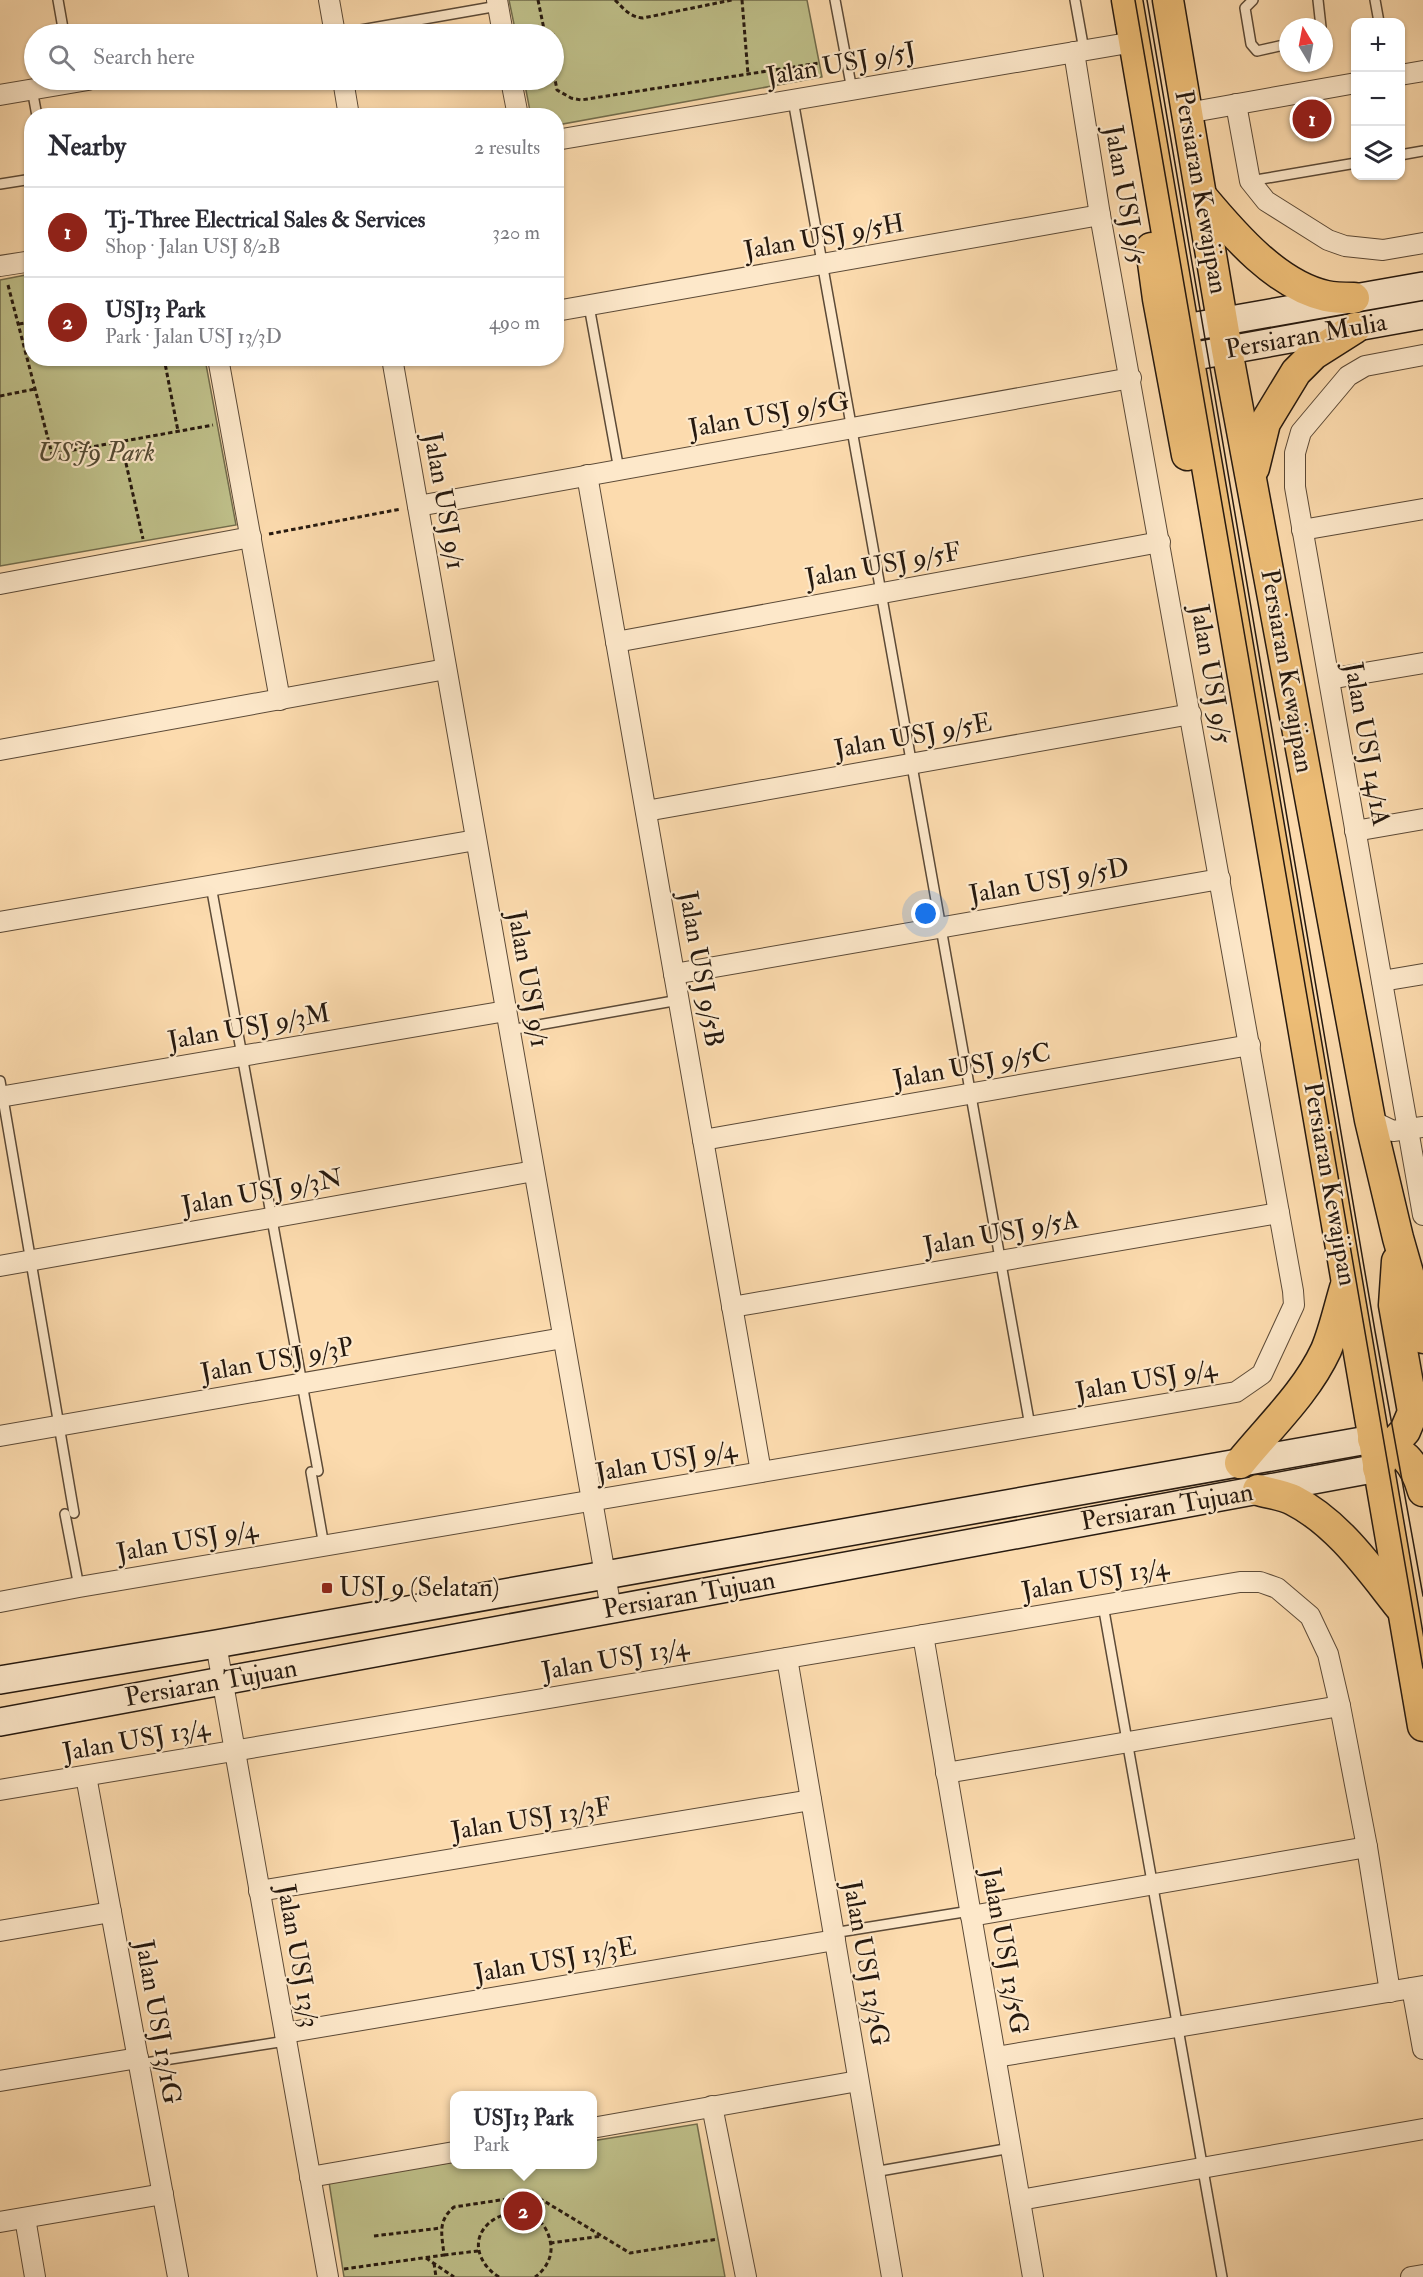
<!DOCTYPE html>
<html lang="en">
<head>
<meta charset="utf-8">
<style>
	body { margin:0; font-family:"IM FELL Double Pica",serif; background:#f7f7f7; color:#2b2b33 }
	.controls { position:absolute; right:18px; top:18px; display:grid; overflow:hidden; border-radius:12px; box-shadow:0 2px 4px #0004 }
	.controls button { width:54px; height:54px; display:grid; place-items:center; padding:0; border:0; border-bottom:2px solid #e1e1e2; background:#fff; color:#2b2b33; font:30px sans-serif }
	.compass { position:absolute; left:1279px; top:18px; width:54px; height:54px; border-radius:50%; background:#fff; box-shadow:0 2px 4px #0004; rotate:350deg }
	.you { position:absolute; left:926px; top:914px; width:21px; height:21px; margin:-15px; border:4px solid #fff; border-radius:50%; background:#1a73e8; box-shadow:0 0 0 9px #1a73e833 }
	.badge { display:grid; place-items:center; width:39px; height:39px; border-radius:50%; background:#8f2418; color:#fff; font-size:20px; font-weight:700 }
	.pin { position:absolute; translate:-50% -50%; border:3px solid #fff; box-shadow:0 2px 6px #0006 }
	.popup { position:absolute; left:450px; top:2091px; width:147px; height:78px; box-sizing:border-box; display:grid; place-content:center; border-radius:12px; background:#fff; filter:drop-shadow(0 2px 4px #0005); font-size:20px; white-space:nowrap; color:#7c7c81 }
	.popup b { font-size:22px; color:#2b2b33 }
	.popup::after { content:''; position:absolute; left:50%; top:100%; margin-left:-12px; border:12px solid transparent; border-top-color:#fff }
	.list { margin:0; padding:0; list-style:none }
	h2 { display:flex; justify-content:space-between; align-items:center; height:78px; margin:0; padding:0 24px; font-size:26px }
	h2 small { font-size:20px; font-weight:400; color:#7c7c81 }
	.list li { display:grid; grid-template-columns:39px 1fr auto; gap:18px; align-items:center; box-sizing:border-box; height:90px; padding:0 24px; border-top:2px solid #e1e1e2 }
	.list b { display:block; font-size:22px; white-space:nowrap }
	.list p { margin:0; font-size:20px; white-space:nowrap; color:#7c7c81 }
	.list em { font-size:20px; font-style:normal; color:#7c7c81 }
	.icon { flex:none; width:33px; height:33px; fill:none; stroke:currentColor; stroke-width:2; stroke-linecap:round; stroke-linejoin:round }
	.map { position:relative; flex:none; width:1423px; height:2277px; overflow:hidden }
	.search { position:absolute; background:#fff; box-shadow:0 2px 4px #0004; left:24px; top:24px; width:540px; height:66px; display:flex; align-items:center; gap:15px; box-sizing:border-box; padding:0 21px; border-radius:33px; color:#7c7c81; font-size:22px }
	.panel { position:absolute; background:#fff; box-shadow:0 2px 4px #0004; left:24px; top:108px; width:540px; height:258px; border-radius:24px }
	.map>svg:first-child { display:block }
</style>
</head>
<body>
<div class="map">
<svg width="1423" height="2277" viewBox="0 0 1423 2277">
	<rect width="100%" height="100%" fill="#fcdbae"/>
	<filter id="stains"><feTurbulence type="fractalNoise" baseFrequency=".00333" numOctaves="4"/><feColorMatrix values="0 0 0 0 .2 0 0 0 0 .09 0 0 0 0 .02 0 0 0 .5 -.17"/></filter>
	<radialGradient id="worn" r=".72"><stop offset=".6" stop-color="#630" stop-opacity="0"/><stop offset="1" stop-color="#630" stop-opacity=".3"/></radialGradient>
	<g fill="#bfc08a" stroke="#726c4c" stroke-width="1.5">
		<polygon points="509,0 807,0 822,77 557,125 556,116 537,115 530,111 524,80 554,80 554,34 516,34"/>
		<polygon points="31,274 32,358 205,359 236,525 0,566 0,280"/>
		<polygon points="697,2124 725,2277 344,2277 329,2182 454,2162 454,2164 592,2164 592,2141"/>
	</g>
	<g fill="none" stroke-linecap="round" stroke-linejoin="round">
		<g stroke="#5c4a37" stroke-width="12">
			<g id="lane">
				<polyline points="58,0 64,34"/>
				<polyline points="835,0 852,90"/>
				<polyline points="1075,0 1084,50"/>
				<polyline points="1253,0 1245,8 1251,44 1257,51 1288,44"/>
				<polyline points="1318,0 1321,27"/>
				<polyline points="1375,0 1379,22"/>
				<polyline points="338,34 498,6"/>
				<polyline points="32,89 37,116"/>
				<polyline points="793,100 1030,1426"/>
				<polyline points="1400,155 1423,151"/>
				<polyline points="1250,181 1356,163"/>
				<polyline points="0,184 32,179"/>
				<polyline points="589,306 619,470"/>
				<polyline points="211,886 318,1471"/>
				<polyline points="510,1030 679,1000"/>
				<polyline points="0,1081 74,1513"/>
				<polyline points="311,1472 324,1546"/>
				<polyline points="65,1514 79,1587"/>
				<polyline points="1103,1605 1222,2277"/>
				<polyline points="833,1933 970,1911"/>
				<polyline points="139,2064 286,2041"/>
				<polyline points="874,2172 1011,2148"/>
			</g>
		</g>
		<g stroke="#5c4a37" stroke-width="22">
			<g id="street">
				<polyline points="329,0 335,34"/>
				<polyline points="497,0 503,34"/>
				<polyline points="1400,75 1423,71"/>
				<polyline points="343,80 349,116"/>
				<polyline points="511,80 518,116"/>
				<polyline points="0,95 88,80"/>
				<polyline points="1236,104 1250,181 1266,201 1328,240 1345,246 1383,250 1423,243"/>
				<polyline points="1187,113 1356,83"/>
				<polyline points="556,140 1134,42"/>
				<polyline points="0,266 32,261"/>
				<polyline points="556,311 1100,215"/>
				<polyline points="1423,355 1365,366 1348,376 1301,432 1295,453 1295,487 1423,1215"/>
				<polyline points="218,358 280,700"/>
				<polyline points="392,358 611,1609"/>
				<polyline points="587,475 761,1472"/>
				<polyline points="418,506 1131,378"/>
				<polyline points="1302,530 1423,509"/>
				<polyline points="0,584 251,537"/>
				<polyline points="616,642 1160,542"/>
				<polyline points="1329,679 1423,663"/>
				<polyline points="0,750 446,669"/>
				<polyline points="646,811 1191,714"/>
				<polyline points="1355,831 1423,819"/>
				<polyline points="0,922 476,840"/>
				<polyline points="674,974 1220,879"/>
				<polyline points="1382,981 1423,974"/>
				<polyline points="0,1097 506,1011"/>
				<polyline points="1370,1120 1393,1131 1423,1127"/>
				<polyline points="703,1140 1250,1045"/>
				<polyline points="0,1266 534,1171"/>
				<polyline points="732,1307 1279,1213"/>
				<polyline points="0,1436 563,1338"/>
				<polyline points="0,1602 79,1587 1236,1392 1262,1374 1294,1305 1293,1291 1100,215 1074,52"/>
				<polyline points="923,1635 1033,2277"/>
				<polyline points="216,1644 328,2277"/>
				<polyline points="787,1658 892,2277"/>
				<polyline points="946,1773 1340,1706"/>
				<polyline points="86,1776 178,2277"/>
				<polyline points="0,1790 1240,1582 1260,1582 1277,1588 1310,1616 1328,1654 1340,1706 1367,1847 1390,1992"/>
				<polyline points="259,1891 811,1800"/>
				<polyline points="971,1916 1367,1847"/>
				<polyline points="0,1931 111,1912"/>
				<polyline points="1412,1988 1423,2049"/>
				<polyline points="285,2033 835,1940"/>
				<polyline points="996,2057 1423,1986"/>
				<polyline points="0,2081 138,2058"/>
				<polyline points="712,2106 746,2277"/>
				<polyline points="592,2128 858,2081"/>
				<polyline points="310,2177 454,2152"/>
				<polyline points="1020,2200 1423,2129"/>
				<polyline points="25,2218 35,2277"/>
				<polyline points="0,2222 163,2194"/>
				<polyline points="1411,2277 1423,2275"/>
			</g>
		</g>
		<g stroke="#26190f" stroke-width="30">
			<g id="secondary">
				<polyline points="1185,328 1423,286"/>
				<polyline points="1190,357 1423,315"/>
				<polyline points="0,1680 216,1644 1373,1439"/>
				<polyline points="0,1722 1378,1468"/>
			</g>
		</g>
		<g stroke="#26190f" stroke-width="33">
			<g id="primary">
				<polyline points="1127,0 1423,1726"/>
				<polyline points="1168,0 1227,350 1370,1120 1398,1238 1419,1311 1423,1338"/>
				<path d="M1203,198C1234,235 1277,285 1326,296C1335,298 1345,298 1354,298"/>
				<polyline points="1151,248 1158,299 1187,455"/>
				<polyline points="1254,468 1265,423 1296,372 1314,354 1355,328"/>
				<path d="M1373,1439C1403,1451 1414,1460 1423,1491"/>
				<path d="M1240,1463C1270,1426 1306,1393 1326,1350C1334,1331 1339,1308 1345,1288"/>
				<polyline points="1378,1468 1391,1446 1405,1431 1413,1412 1394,1305 1397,1261"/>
				<path d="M1258,1490C1269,1493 1283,1495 1293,1500C1338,1523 1369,1568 1400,1607"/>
			</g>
		</g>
		<g stroke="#26190f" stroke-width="3" stroke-dasharray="4.5 3" stroke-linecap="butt">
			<polyline points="538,0 545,34"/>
			<path d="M615,0C624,9 630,17 643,18L732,0"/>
			<polyline points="742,0 748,74"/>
			<polyline points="554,74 557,90 571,98 581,100 819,63"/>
			<polyline points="8,285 52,454 213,425"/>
			<polyline points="19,324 32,322"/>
			<polyline points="164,358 178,431"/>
			<polyline points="0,396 35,389"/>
			<polyline points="121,441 143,539"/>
			<polyline points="269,534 401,509"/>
			<polyline points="374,2236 441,2228"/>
			<polyline points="550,2243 602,2236"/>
			<polyline points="444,2255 478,2251"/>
			<polyline points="426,2258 454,2277"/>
			<polyline points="434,2263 436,2277"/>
			<path d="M344,2269L444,2255C442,2235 437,2221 454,2207L534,2195L630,2253L718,2239"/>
			<path d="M499,2277C491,2272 485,2266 481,2257C463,2215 544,2188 551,2246C552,2258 545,2270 535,2277"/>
		</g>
		<use href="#lane" stroke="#fde8ca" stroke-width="9"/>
		<use href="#street" stroke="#fde8ca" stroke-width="20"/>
		<use href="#secondary" stroke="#fde8ca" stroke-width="27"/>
		<use href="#primary" stroke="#eebe77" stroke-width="30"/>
		<g stroke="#26190f" stroke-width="1.5">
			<polyline points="1135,0 1423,1668"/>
			<polyline points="1147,0 1375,1331 1423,1596"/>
		</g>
	</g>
	<rect fill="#8f2418" stroke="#fde8ca" stroke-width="2" x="321" y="1582" width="12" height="12" rx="3"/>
	<g text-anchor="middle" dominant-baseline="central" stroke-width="4.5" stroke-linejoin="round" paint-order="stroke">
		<g font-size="26" fill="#26190f" stroke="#fde8ca">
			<text transform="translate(841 64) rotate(-10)">Jalan USJ 9/5J</text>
			<text transform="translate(1201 192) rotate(80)">Persiaran Kewajipan</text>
			<text transform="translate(1125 195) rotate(80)">Jalan USJ 9/5</text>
			<text transform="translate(824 237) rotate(-10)">Jalan USJ 9/5H</text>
			<text transform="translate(1306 336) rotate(-10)">Persiaran Mulia</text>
			<text transform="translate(769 415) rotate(-10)">Jalan USJ 9/5G</text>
			<text transform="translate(444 501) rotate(80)">Jalan USJ 9/1</text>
			<text transform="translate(883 565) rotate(-10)">Jalan USJ 9/5F</text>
			<text transform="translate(1287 671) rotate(80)">Persiaran Kewajipan</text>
			<text transform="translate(1211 674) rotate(80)">Jalan USJ 9/5</text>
			<text transform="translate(913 736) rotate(-10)">Jalan USJ 9/5E</text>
			<text transform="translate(1367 744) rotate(80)">Jalan USJ 14/1A</text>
			<text transform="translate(1049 881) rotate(-10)">Jalan USJ 9/5D</text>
			<text transform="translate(701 969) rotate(80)">Jalan USJ 9/5B</text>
			<text transform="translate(528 979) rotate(80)">Jalan USJ 9/1</text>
			<text transform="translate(249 1027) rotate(-10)">Jalan USJ 9/3M</text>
			<text transform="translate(972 1066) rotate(-10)">Jalan USJ 9/5C</text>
			<text transform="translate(1330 1184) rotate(80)">Persiaran Kewajipan</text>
			<text transform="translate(262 1192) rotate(-10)">Jalan USJ 9/3N</text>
			<text transform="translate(1001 1233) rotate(-10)">Jalan USJ 9/5A</text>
			<text transform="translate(277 1360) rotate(-10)">Jalan USJ 9/3P</text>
			<text transform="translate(1146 1380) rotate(-10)">Jalan USJ 9/4</text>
			<text transform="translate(666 1461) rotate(-10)">Jalan USJ 9/4</text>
			<text transform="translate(1167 1507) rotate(-10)">Persiaran Tujuan</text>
			<text transform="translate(187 1541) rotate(-10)">Jalan USJ 9/4</text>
			<text transform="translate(1095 1579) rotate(-10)">Jalan USJ 13/4</text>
			<text transform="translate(689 1595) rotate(-10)">Persiaran Tujuan</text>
			<text transform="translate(615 1659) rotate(-10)">Jalan USJ 13/4</text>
			<text transform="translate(211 1683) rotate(-10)">Persiaran Tujuan</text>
			<text transform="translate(136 1740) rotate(-10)">Jalan USJ 13/4</text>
			<text transform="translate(531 1819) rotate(-9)">Jalan USJ 13/3F</text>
			<text transform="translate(1005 1951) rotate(80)">Jalan USJ 13/5G</text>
			<text transform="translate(298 1956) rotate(80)">Jalan USJ 13/3</text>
			<text transform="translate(555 1960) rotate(-10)">Jalan USJ 13/3E</text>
			<text transform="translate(866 1963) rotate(80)">Jalan USJ 13/3G</text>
			<text transform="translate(158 2022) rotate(80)">Jalan USJ 13/1G</text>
		</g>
		<g font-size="26" font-style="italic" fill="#544b34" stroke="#fde8ca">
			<text x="96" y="453">USJ9 Park</text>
		</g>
		<g font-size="26" fill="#26190f" stroke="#fde8ca" text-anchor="start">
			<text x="339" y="1588">USJ 9 (Selatan)</text>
		</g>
	</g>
	<rect width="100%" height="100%" filter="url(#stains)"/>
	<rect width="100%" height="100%" fill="url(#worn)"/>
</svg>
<div class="controls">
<button>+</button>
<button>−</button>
<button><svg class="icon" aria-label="layers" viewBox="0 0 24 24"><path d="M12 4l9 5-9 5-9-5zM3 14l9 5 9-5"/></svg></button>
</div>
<svg class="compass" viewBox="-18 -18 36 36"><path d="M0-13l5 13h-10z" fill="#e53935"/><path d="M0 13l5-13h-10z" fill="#7c7c81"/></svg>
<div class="you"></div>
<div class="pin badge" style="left:1312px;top:119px">1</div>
<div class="pin badge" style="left:523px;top:2211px">2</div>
<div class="popup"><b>USJ13 Park</b>Park</div>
<div class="search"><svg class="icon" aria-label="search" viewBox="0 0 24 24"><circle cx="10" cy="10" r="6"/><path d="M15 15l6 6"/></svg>Search here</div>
<section class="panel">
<h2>Nearby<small>2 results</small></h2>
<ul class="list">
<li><span class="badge">1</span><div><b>Tj-Three Electrical Sales &amp; Services</b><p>Shop · Jalan USJ 8/2B</p></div><em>320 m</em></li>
<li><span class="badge">2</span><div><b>USJ13 Park</b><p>Park · Jalan USJ 13/3D</p></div><em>490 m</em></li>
</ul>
</section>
</div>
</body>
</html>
